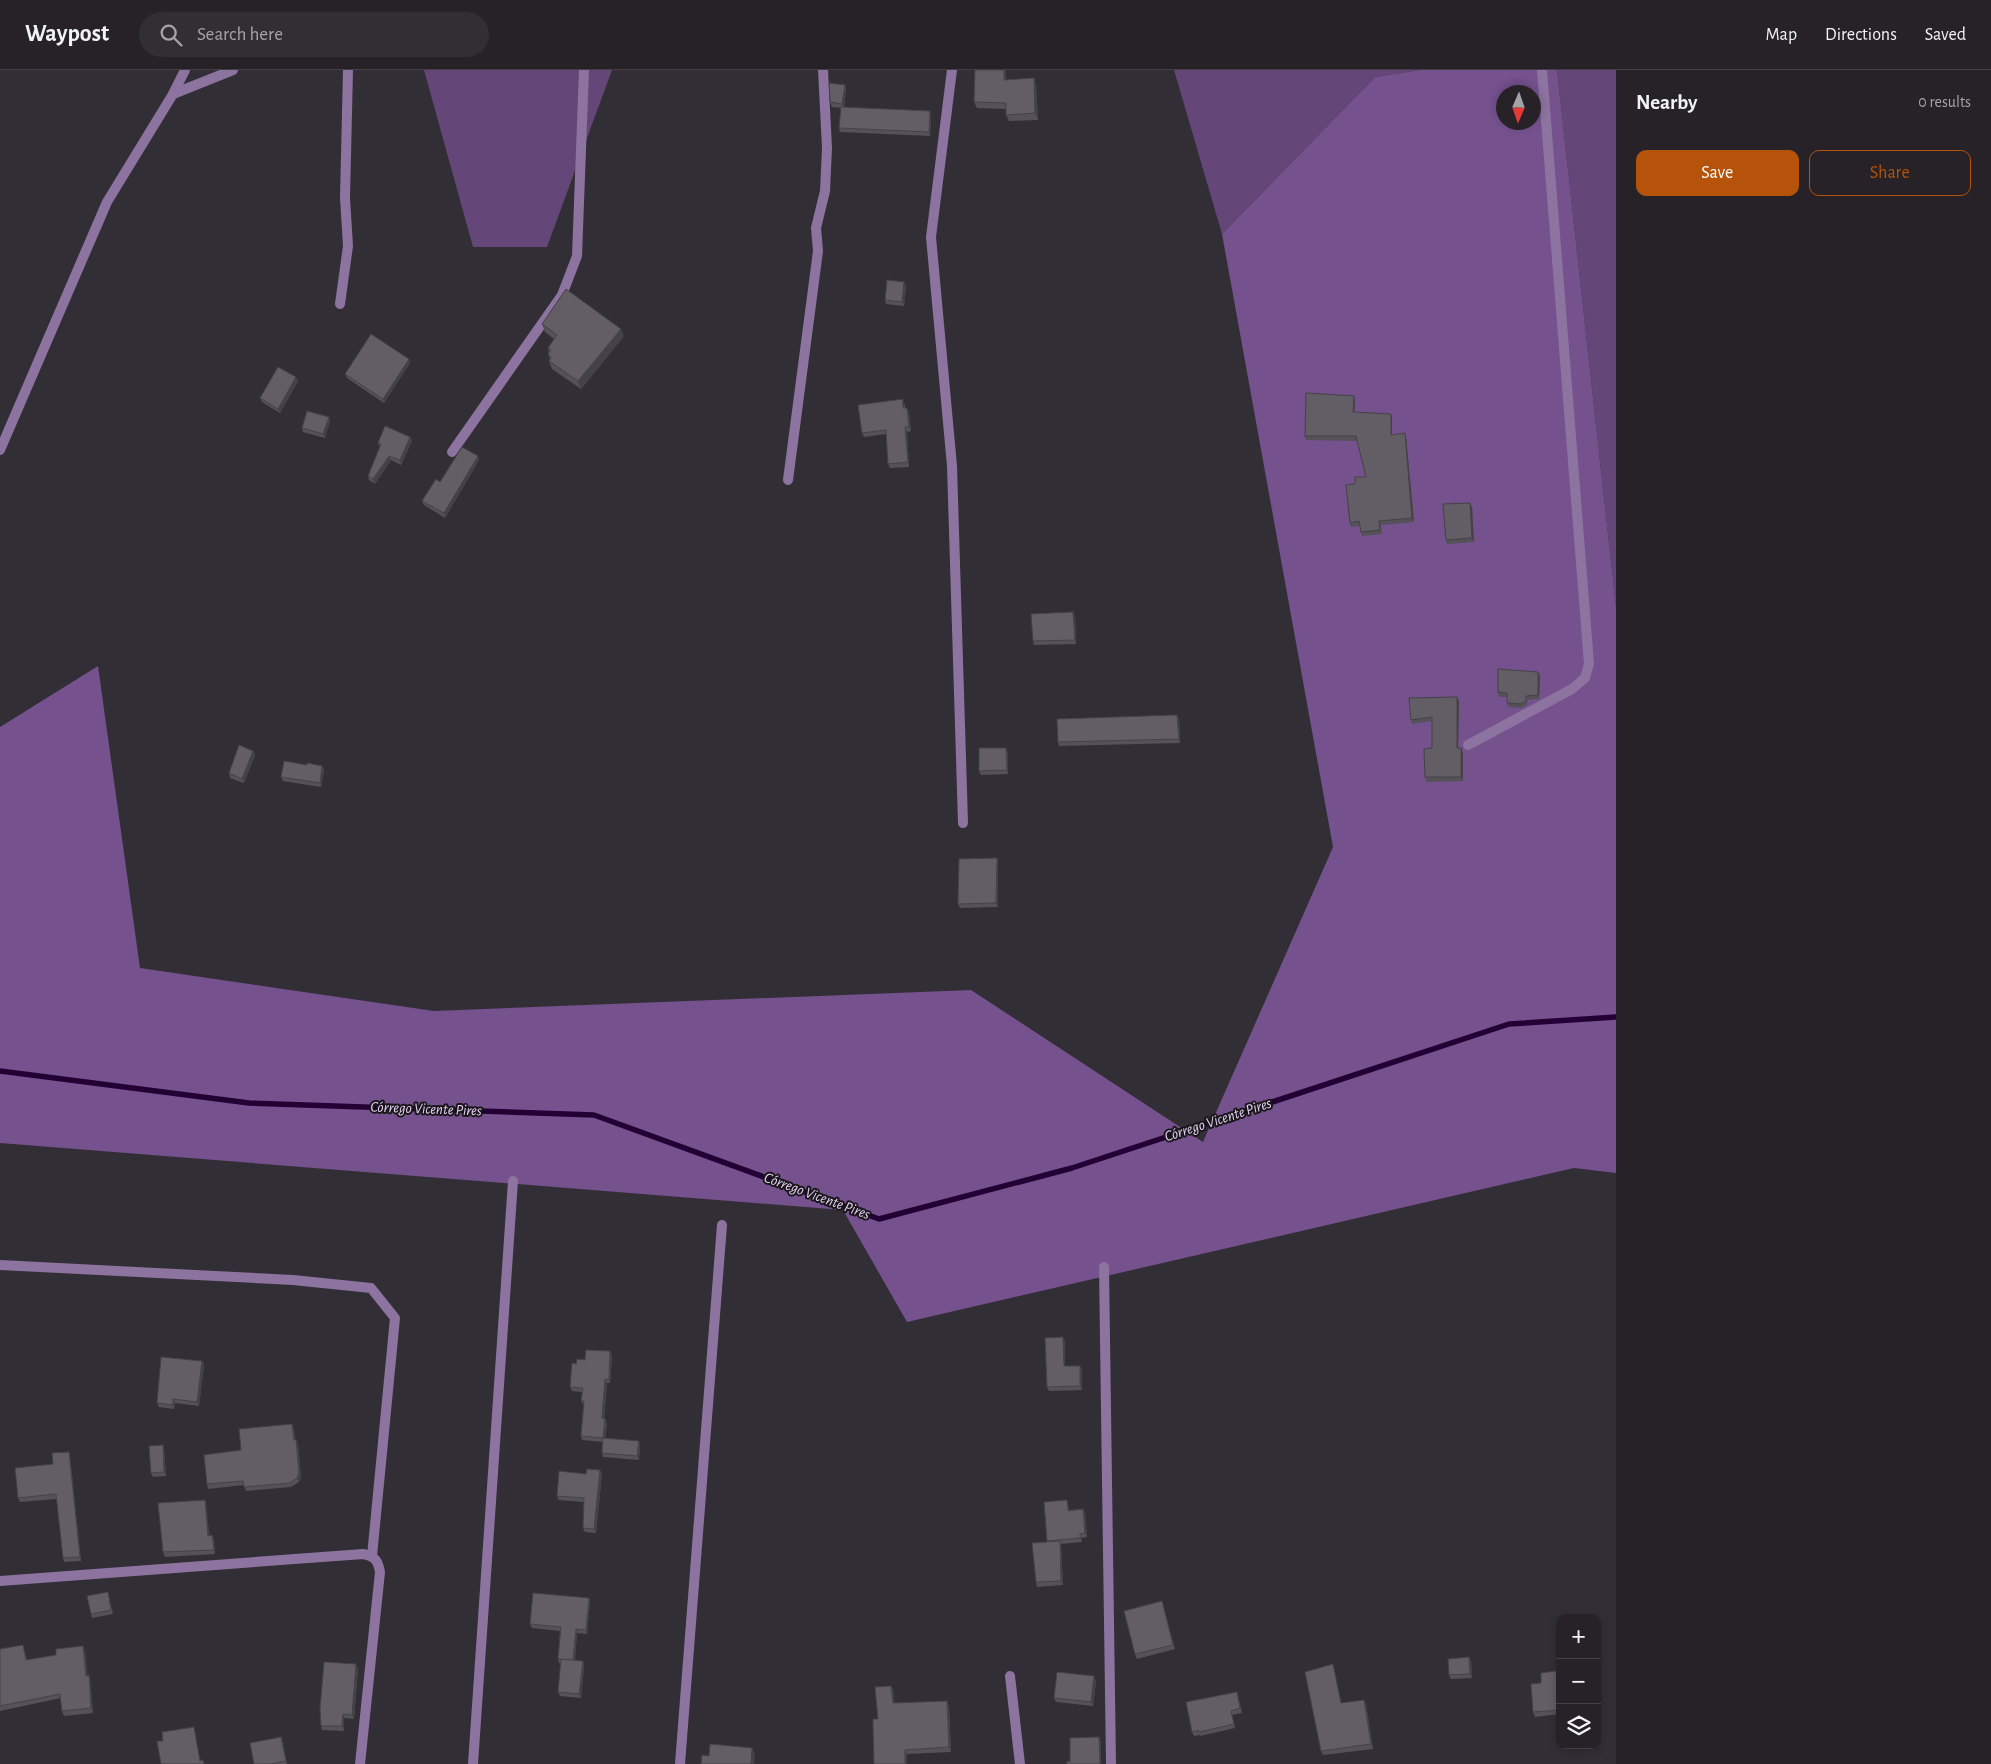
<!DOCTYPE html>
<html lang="en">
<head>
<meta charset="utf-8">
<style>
	body { margin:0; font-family:"Alegreya Sans",sans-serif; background:#322f34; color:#f1f3f6 }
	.controls { position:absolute; right:15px; bottom:15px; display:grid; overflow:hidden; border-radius:10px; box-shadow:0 2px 8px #0003 }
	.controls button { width:45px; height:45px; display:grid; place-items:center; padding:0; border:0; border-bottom:1px solid #423f45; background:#262228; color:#f1f3f6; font:25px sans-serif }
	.compass { position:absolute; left:1496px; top:15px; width:45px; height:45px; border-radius:50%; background:#262228; box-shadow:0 2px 8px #0003; rotate:182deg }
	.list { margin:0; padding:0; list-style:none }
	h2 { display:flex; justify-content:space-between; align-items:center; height:65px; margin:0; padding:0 20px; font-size:21px }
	h2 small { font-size:16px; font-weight:400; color:#a4a4a8 }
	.actions { display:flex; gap:10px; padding:15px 20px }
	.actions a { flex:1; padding:11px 0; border:1px solid #b45309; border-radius:10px; text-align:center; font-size:18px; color:#b45309 }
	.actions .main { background:#b45309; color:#fff }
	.icon { flex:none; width:28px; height:28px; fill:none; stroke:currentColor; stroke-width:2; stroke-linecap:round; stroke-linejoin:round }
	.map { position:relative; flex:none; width:1616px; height:1694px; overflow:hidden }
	header { display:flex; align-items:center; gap:30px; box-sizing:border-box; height:70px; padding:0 25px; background:#262228; border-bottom:1px solid #423f45 }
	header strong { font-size:24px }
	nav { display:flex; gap:28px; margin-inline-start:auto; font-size:18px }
	.search { width:350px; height:45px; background:#322f34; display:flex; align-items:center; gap:12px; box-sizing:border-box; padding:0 18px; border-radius:28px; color:#a4a4a8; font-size:19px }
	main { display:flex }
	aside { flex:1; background:#262228 }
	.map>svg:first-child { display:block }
</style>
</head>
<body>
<header>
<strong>Waypost</strong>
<div class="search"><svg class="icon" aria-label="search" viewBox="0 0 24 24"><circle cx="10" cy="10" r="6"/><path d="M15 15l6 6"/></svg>Search here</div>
<nav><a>Map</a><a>Directions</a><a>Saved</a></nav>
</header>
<main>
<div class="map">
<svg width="1616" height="1694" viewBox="0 0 1616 1694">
	<rect width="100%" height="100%" fill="#322e35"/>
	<g fill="#644679">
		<polygon points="424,0 612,0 547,177 473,177"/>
		<polygon points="1174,0 1420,0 1375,7 1222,164"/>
		<polygon points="1557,0 1616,0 1616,537"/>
	</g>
	<path fill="#75518e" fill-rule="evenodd" d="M1420,0H1557L1616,537V1103L1574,1098L907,1252L843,1140L0,1073V657L98,596L140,898L434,941L971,920L1203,1072L1333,777L1222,164L1375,7ZM1504,22H1534V52H1504Z"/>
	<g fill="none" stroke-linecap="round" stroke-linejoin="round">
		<polyline stroke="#220035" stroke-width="5.5" points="0,1001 249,1033 594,1045 879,1149 1072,1098 1509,954 1616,947"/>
		<g stroke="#8d73a0" stroke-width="10">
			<polyline points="952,0 931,167 952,396 963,753"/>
			<polyline points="173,24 185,0"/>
			<polyline points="340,234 348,176 345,128 348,0"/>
			<polyline points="0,380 107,132 173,24 233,0"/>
			<polyline points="452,382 562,225 577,186 584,0"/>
			<polyline points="788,410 818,181 816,158 825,121 827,78 823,0"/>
			<polyline points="1468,675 1572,619 1585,608 1589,594 1542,0"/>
			<polyline points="0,1195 293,1210 371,1218 395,1248 372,1486"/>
			<polyline points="1104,1197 1111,1694"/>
			<path d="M0,1511L363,1484C374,1486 378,1490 380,1502L360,1694"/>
			<polyline points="1010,1606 1020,1694"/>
			<polyline points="473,1694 513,1111"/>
			<polyline points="680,1694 722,1155"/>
		</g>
	</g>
	<g fill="#555158">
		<polygon points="1034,8 1036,15 1038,50 1009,51 1006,45 1006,39 977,38 974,32 1006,10"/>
		<polygon points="845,15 846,19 844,37 931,46 930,66 840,62 839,58 841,38 832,37 830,32"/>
		<polygon points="906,216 904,236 886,234 885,230"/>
		<polygon points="542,254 624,266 581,319 552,299 549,291 550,290 548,284 549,282 548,278 554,269 545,262"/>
		<polygon points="409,289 410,293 384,333 347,308 345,304"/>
		<polygon points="298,311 280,343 262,332 260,328"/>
		<polygon points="1355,330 1355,342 1391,344 1392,348 1392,365 1406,367 1414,452 1381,455 1382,464 1362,466 1360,456 1351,457 1350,453 1355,414 1366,407 1357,371 1306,370 1305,366"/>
		<polygon points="905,334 905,338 909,342 911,361 907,362 909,397 890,398 888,394 886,364 864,367 862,363"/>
		<polygon points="329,347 330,351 325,368 303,362 302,358"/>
		<polygon points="410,367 412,371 401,395 391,390 375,414 369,410 368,406 380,377 378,373"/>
		<polygon points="478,386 479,390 445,448 424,435 422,431"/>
		<polygon points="1470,433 1472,437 1474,472 1447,474 1446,470"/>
		<polygon points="1075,546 1076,574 1034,575 1033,571"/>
		<polygon points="1538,602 1540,606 1539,629 1528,630 1527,635 1522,638 1508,637 1507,633 1507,627 1499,627 1498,622"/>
		<polygon points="1459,631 1458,678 1461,678 1463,683 1463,711 1426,712 1425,707 1432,678 1432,651 1412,654 1411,650"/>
		<polygon points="1179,649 1180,673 1059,676 1058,672"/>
		<polygon points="253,681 255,685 244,713 230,708 229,703"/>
		<polygon points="1008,682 1008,704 981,705 979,701"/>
		<polygon points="307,695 322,696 324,700 321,717 283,711 281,707"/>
		<polygon points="997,788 998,792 998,837 960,838 958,834"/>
		<polygon points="1065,1271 1065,1296 1080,1296 1082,1300 1082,1320 1049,1321 1047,1317"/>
		<polygon points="612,1285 610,1313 607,1313 604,1349 605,1349 607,1353 605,1368 640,1375 639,1390 603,1387 602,1383 603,1372 582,1370 581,1366 584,1335 581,1331 582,1322 572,1321 570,1317 585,1290"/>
		<polygon points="202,1291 204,1295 199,1336 175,1333 174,1339 159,1337 157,1333"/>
		<polygon points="294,1359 295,1370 298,1374 301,1408 299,1412 291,1417 246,1421 244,1415 208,1419 207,1414 241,1380"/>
		<polygon points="163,1375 164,1379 166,1406 153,1407 151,1403"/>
		<polygon points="70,1386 81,1491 64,1492 63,1488 57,1429 20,1432 18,1428 53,1394"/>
		<polygon points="600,1400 602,1404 596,1463 585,1462 583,1458 584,1432 559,1430 557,1426 586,1404"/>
		<polygon points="205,1430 206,1434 209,1466 212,1465 214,1469 215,1484 165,1487 163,1482"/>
		<polygon points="1067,1430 1068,1434 1069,1440 1083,1439 1085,1443 1087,1467 1081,1468 1082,1472 1061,1474 1063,1515 1037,1517 1036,1512 1047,1472 1047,1471"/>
		<polygon points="108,1522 113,1544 92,1548 91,1544"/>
		<polygon points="589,1528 590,1532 587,1564 577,1563 575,1591 583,1591 584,1596 581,1628 560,1626 558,1622 561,1593 559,1593 558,1589 560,1561 532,1558 530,1554"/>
		<polygon points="1162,1531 1175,1579 1137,1589 1135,1584"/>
		<polygon points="23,1575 27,1590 85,1581 87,1605 90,1609 93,1643 64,1646 62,1641 61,1628 0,1641 0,1579"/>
		<polygon points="1469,1587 1471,1591 1472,1608 1451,1609 1449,1605"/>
		<polygon points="1334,1598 1341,1633 1366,1634 1373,1679 1323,1685 1321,1681"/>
		<polygon points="358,1599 354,1649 344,1648 344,1661 322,1660 321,1656"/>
		<polygon points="1556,1601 1557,1605 1558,1611 1560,1611 1560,1644 1535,1647 1533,1642 1541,1613"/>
		<polygon points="1096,1611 1093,1636 1056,1632 1054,1628"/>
		<polygon points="891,1616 893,1620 894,1633 949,1636 951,1682 907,1684 907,1694 874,1694 878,1649"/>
		<polygon points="1238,1626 1242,1643 1232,1645 1235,1658 1200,1666 1200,1665 1194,1666 1192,1662"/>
		<polygon points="281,1667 287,1694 254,1694"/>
	</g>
	<g fill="#454247">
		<polygon points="1004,0 1006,0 1006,16 1004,10"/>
		<polygon points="1034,8 1036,15 1038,50 1035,43"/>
		<polygon points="845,15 846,19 844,38 842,34"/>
		<polygon points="930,41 931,46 930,66 929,62"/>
		<polygon points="904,212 906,216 904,236 902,232"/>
		<polygon points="621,259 624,266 581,319 578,311"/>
		<polygon points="409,289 410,293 384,333 383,329"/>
		<polygon points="296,307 298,311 280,343 278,339"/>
		<polygon points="1354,326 1355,330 1354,346 1353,342"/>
		<polygon points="907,338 909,342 911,361 909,357"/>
		<polygon points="1391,344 1392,348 1392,369 1391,365"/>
		<polygon points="329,347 330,351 325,368 323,364"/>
		<polygon points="905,357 907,362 909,397 908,392"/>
		<polygon points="1405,363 1406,367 1414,452 1412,448"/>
		<polygon points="410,367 412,371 401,395 400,390"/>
		<polygon points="389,386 391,390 375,414 373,409"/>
		<polygon points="478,386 479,390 445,448 444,443"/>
		<polygon points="1470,433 1472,437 1474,472 1472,468"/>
		<polygon points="1073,542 1075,546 1076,574 1075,570"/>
		<polygon points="1538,602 1540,606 1539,629 1538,625"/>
		<polygon points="1457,627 1459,631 1458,683 1457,678"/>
		<polygon points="1177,645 1179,649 1180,673 1179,669"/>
		<polygon points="1006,678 1008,682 1008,704 1007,700"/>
		<polygon points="1461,678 1463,683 1463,711 1461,707"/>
		<polygon points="253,681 255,685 244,713 242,709"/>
		<polygon points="322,696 324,700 321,717 320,713"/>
		<polygon points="997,788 998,792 998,837 996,833"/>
		<polygon points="1063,1267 1065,1271 1065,1301 1064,1296"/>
		<polygon points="610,1281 612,1285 610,1313 609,1309"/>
		<polygon points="202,1291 204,1295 199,1336 197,1332"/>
		<polygon points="1080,1296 1082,1300 1082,1320 1080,1316"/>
		<polygon points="605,1309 607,1313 604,1353 602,1348"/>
		<polygon points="173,1329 175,1333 174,1339 173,1335"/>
		<polygon points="605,1349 607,1353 605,1372 603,1368"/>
		<polygon points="292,1354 294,1359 296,1374 294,1370"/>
		<polygon points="296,1369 298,1374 301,1408 299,1412 297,1408"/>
		<polygon points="639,1371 640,1375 639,1390 637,1386"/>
		<polygon points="163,1375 164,1379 166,1406 164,1402"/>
		<polygon points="69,1382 70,1386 81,1491 80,1487"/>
		<polygon points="600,1400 602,1404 596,1463 594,1459"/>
		<polygon points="205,1430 206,1434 210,1470 208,1466"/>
		<polygon points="1083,1439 1085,1443 1087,1467 1085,1463"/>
		<polygon points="212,1465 214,1469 215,1484 214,1480"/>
		<polygon points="1060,1471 1061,1475 1063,1515 1061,1511"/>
		<polygon points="589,1528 590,1532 587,1564 586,1560"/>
		<polygon points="576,1559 577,1563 574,1594 573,1590"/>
		<polygon points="83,1576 85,1581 88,1610 86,1606"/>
		<polygon points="1469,1587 1471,1591 1472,1608 1470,1604"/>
		<polygon points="583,1591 584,1596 581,1628 579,1624"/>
		<polygon points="356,1594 358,1599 354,1649 352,1645"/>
		<polygon points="89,1605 90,1609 93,1643 91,1638"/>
		<polygon points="1094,1606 1096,1611 1093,1636 1091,1632"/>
		<polygon points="891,1616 893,1620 895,1638 893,1633"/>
		<polygon points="1364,1630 1366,1634 1373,1679 1371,1674"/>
		<polygon points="947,1631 949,1636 951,1682 949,1677"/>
		<polygon points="343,1644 344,1648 344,1661 342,1656"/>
		<polygon points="281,1667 283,1671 287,1694 286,1691"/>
		<polygon points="1099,1667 1101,1671 1101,1694 1100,1694"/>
		<polygon points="752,1678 755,1685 754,1694 751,1694"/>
		<polygon points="905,1680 907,1684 907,1694 905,1694"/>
	</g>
	<g fill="#635e66" stroke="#454247">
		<polygon points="975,0 1004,0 1004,10 1034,8 1035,43 1006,45 1006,33 974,32"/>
		<polygon points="829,13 845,15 842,34 830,32"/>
		<polygon points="841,37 930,41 929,62 839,58"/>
		<polygon points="887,210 904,212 902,232 885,230"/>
		<polygon points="566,219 621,259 578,311 549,291 551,288 548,284 551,280 548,278 557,265 542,254"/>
		<polygon points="371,264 409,289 383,329 345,304"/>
		<polygon points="278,297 296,307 278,339 260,328"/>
		<polygon points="1306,323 1354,326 1353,342 1391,344 1391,365 1405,363 1412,448 1379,451 1380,460 1361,462 1359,451 1350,453 1346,415 1355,414 1355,407 1366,407 1356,366 1305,366"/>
		<polygon points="903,329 903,338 907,338 909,357 905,357 908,392 888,394 886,360 862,363 858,335"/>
		<polygon points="307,341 329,347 323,364 302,358"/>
		<polygon points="385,356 410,367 400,390 389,386 373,409 368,406 381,374 378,373"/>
		<polygon points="462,377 478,386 444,443 422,431 436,409 440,412"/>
		<polygon points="1470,433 1472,468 1446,470 1443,434"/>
		<polygon points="1073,542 1075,570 1033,571 1031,544"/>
		<polygon points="1498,599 1538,602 1538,625 1526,626 1526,631 1521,634 1507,633 1507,623 1498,622"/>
		<polygon points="1457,627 1457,678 1461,678 1461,707 1425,707 1424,679 1432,678 1432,647 1411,650 1409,628"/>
		<polygon points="1177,645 1179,669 1058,672 1057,649"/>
		<polygon points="239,675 253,681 242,709 229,703"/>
		<polygon points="979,678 1006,678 1007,700 979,701"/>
		<polygon points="284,691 307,695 307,693 322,696 320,713 281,707"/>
		<polygon points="997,788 996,833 958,834 959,789"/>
		<polygon points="1063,1267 1064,1296 1080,1296 1080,1316 1047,1317 1045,1268"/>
		<polygon points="586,1280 610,1281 609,1309 605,1309 602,1348 605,1349 603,1368 581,1366 584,1331 581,1331 583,1318 570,1317 572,1293 576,1294 577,1289 585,1290"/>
		<polygon points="161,1287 202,1291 197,1332 173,1329 173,1335 157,1333"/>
		<polygon points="292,1354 294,1370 296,1369 299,1403 297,1408 290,1413 244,1417 243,1411 207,1414 204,1385 241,1380 239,1359"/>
		<polygon points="603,1368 639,1371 637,1386 602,1383"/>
		<polygon points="163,1375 164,1402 151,1403 149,1376"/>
		<polygon points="69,1382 80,1487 63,1488 56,1424 18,1428 15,1398 53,1394 52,1383"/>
		<polygon points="587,1399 600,1400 594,1459 583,1458 584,1428 557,1426 559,1401 586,1404"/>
		<polygon points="205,1430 208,1466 212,1465 214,1480 163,1482 158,1433"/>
		<polygon points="1067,1430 1068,1441 1083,1439 1085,1463 1080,1464 1080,1468 1047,1471 1044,1432"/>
		<polygon points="1060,1471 1061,1511 1036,1512 1032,1473"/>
		<polygon points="108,1522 111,1540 91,1544 87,1526"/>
		<polygon points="533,1523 589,1528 586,1560 576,1559 573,1590 558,1589 561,1557 530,1554"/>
		<polygon points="1162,1531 1173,1575 1135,1584 1124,1541"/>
		<polygon points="23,1575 26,1590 56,1585 56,1579 83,1576 86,1606 89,1605 91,1638 62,1641 60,1624 0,1636 0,1579"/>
		<polygon points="1469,1587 1470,1604 1449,1605 1448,1589"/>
		<polygon points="561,1589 583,1591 579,1624 558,1622"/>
		<polygon points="324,1592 356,1594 352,1645 343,1644 342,1656 321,1656 320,1639"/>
		<polygon points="1333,1594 1341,1633 1364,1630 1371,1674 1321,1681 1305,1602"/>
		<polygon points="1556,1601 1557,1612 1560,1611 1560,1640 1533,1642 1531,1614 1541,1613 1541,1603"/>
		<polygon points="1057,1602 1094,1606 1091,1632 1054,1628"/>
		<polygon points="891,1616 893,1633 947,1631 949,1677 905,1680 905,1694 874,1694 873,1655 873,1649 878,1649 875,1617"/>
		<polygon points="1237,1622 1240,1638 1231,1641 1234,1654 1199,1662 1198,1660 1192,1662 1186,1632"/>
		<polygon points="194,1657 200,1691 203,1690 204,1694 161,1694 157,1671 163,1671 162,1662"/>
		<polygon points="281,1667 286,1691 270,1694 254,1694 250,1673"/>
		<polygon points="1099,1667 1100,1694 1067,1694 1067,1691 1070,1692 1070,1668"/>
		<polygon points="710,1674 752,1678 751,1694 701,1694 702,1685 709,1686"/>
	</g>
	<g text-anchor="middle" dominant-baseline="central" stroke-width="4" stroke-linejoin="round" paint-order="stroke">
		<g font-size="15" font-style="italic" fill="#e5d1f4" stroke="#19171a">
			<text transform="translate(426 1039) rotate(2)">Córrego Vicente Pires</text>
			<text transform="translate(1218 1050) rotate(-18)">Córrego Vicente Pires</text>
			<text transform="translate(817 1126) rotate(20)">Córrego Vicente Pires</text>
		</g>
	</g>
</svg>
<div class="controls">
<button>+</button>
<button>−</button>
<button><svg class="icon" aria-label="layers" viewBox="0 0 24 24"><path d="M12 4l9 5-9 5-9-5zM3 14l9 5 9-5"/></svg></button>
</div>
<svg class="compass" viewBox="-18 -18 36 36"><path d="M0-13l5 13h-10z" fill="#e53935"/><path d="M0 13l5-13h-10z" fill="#a4a4a8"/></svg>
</div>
<aside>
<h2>Nearby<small>0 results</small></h2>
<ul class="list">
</ul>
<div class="actions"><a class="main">Save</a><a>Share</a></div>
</aside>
</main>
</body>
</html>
